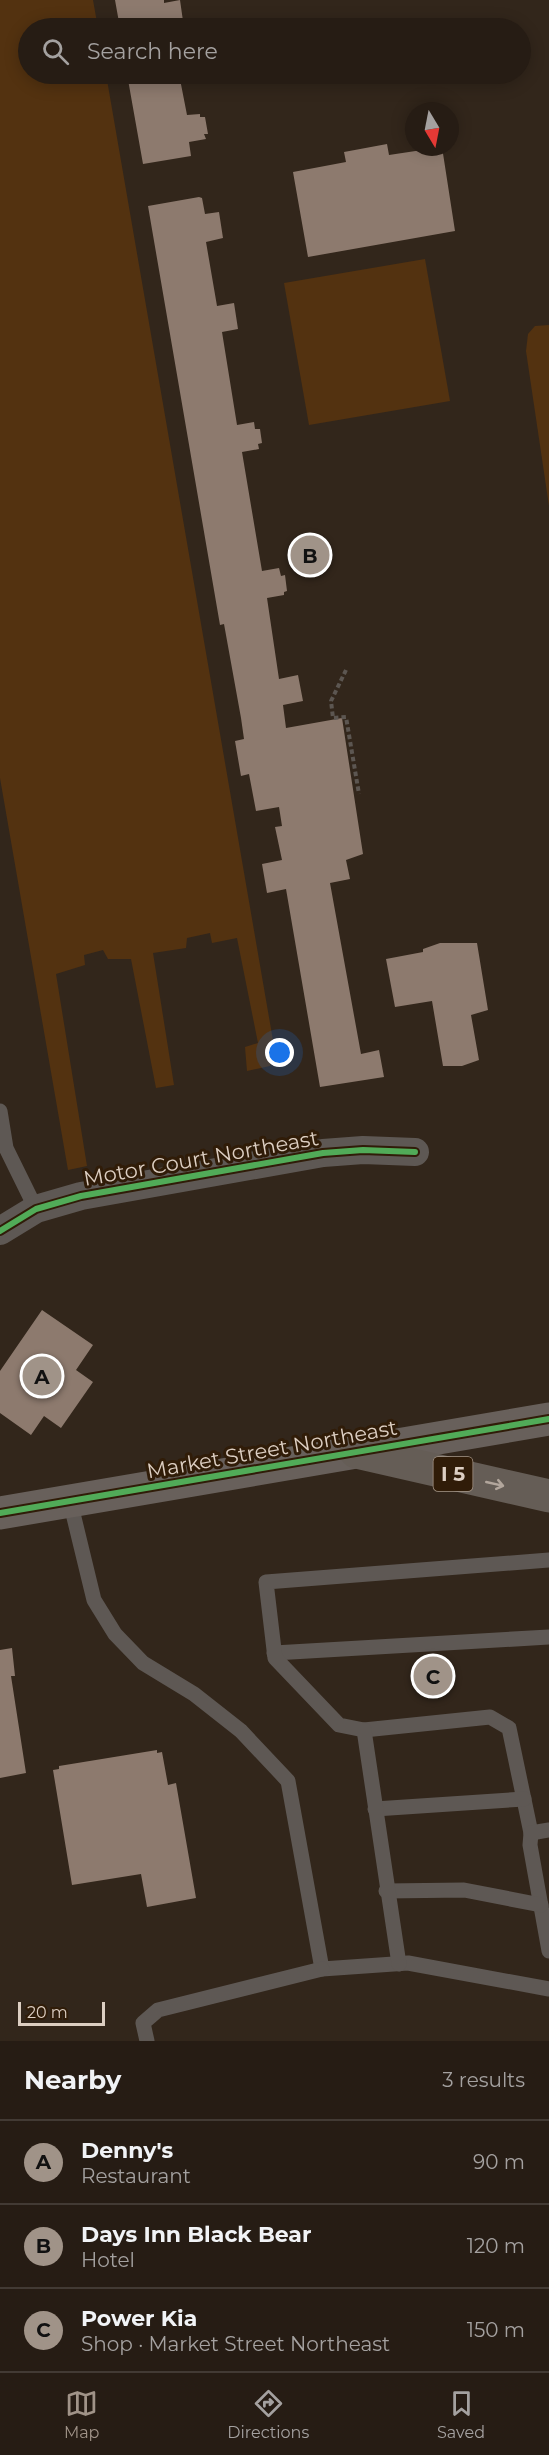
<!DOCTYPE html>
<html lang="en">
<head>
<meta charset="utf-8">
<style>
	body { margin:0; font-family:Montserrat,sans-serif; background:#322922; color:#f1f3f6 }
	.compass { position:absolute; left:405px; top:102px; width:54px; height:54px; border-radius:50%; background:#261c14; box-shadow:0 3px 15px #0003; rotate:170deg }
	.scale { position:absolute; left:18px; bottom:15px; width:87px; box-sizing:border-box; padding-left:6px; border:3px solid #dccec2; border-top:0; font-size:16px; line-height:21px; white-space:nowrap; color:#dccec2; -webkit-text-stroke:4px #301c08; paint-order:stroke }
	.you { position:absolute; left:280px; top:1053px; width:21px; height:21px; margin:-15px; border:4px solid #fff; border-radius:50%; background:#1a73e8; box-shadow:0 0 0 9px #1a73e833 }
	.badge { display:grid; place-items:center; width:39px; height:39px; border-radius:50%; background:#a09388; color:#111; font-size:20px; font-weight:700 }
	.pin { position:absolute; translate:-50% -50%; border:3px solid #fff; box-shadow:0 2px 6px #0006 }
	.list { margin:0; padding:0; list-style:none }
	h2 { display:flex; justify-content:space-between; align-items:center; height:78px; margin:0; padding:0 24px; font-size:26px }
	h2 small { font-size:20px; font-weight:400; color:#a4a1a0 }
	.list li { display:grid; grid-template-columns:39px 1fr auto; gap:18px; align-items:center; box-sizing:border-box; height:84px; padding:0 24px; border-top:2px solid #423a34 }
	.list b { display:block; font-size:22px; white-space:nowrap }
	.list p { margin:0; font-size:20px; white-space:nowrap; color:#a4a1a0 }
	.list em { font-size:20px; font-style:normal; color:#a4a1a0 }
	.icon { flex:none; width:33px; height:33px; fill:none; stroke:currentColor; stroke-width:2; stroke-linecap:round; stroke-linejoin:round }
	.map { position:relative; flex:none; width:549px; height:2041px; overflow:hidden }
	.search { position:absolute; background:#261c14; box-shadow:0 3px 15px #0003; left:18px; right:18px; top:18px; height:66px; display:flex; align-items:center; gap:15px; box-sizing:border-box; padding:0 21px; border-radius:33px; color:#a4a1a0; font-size:22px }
	.sheet { height:330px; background:#261c14 }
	nav { display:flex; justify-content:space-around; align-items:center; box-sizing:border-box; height:84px; border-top:2px solid #423a34; background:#261c14; font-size:16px; color:#a4a1a0 }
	nav a { display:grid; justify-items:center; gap:3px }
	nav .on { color:#a09388 }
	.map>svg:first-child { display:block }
</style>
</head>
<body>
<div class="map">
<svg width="549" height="2041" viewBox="0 0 549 2041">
	<rect width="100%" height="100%" fill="#32261b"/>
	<g fill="#533210">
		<polygon points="0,0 93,0 98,28 28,28 28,74 106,74 275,1052 270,1066 247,1071 245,1047 258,1043 237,938 212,943 210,933 187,938 186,948 153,953 174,1085 156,1088 131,959 108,959 103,950 84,955 85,965 56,974 87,1166 68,1170 0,778"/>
		<polygon points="425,259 450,401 309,425 284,283"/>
		<polygon points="549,325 549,506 526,351 528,334 535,326"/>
	</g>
	<g fill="#8d7a6e">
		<polygon points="115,0 164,0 164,3 180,0 184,28 120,28"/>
		<polygon points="127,74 179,74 187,115 200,114 200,117 205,117 208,134 204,134 206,139 189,142 191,156 143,164"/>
		<polygon points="387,144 389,155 442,147 455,231 308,257 293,172 346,162 344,152"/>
		<polygon points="199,197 202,198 205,214 219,212 223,238 206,242 217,306 234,303 238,329 222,332 237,425 254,422 255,429 260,429 262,443 258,444 259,449 242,452 262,571 279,568 281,576 285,575 287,591 284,592 284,595 267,598 279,679 298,675 303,701 283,705 286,728 342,718 363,854 346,860 350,879 330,883 361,1054 379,1050 384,1077 320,1087 286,889 267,893 262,864 282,860 275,827 282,826 279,807 256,811 249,774 241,776 235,741 244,739 241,718 224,624 220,625 148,206"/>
		<polygon points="440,943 477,943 488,1010 471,1015 479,1060 462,1066 443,1066 432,1001 395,1007 386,959 423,952 423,949"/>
		<polygon points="42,1310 93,1345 76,1370 93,1382 61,1428 44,1416 31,1435 0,1413 0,1371"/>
		<polygon points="12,1648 15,1676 11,1676 26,1773 0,1778 0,1650"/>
		<polygon points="157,1750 157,1753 162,1752 168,1785 176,1783 196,1898 147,1907 141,1874 72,1885 53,1770 59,1769 59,1766"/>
	</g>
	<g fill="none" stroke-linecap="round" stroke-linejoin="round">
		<polyline stroke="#5c5651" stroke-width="4" stroke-dasharray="4.5 3" stroke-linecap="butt" points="346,670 331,701 333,718 346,717 359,794"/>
		<g stroke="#5e5854" stroke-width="15">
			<polyline points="0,1111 6,1148 36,1209"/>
			<polyline points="70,1501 94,1600 115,1634 143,1663 194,1694 241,1731 288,1781 322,1969 408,1963 549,1989"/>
			<polyline points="274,1653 549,1637"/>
			<polyline points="364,1730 490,1717 509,1728 531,1833"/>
			<polyline points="375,1809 524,1799"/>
			<polyline points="549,1830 531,1833 530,1845 549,1951"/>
			<polyline points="386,1891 464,1890 541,1905"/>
			<polyline points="399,1964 364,1730 339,1725 275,1658 266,1582 549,1560"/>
			<polyline points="147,2041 143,2023 158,2010 322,1969"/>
		</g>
		<polyline stroke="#5e5854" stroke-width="28" points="0,1231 36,1209 81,1196 323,1153 363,1150 415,1152"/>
		<polyline stroke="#68605b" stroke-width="33" points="0,1513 549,1419"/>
		<polyline stroke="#655d56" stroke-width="33" points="356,1452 549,1496"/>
		<g stroke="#301c08" stroke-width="10">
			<g id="cycleway">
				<polyline points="0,1231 36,1209 81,1196 323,1153 363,1150 415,1152"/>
				<polyline points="0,1513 549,1419"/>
			</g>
		</g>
		<use href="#cycleway" stroke="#51ab58" stroke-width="6"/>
	</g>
	<defs><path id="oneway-shaft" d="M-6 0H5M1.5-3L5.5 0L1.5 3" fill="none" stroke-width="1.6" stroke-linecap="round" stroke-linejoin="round" transform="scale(1.5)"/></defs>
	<use stroke="#b2a69c" href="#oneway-shaft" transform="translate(495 1484) rotate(13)"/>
	<g text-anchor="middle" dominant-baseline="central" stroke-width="6" stroke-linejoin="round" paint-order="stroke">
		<rect fill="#301c08" stroke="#a8998a" stroke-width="1.5" x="433.5" y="1457" width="39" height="34" rx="4.5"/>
		<g font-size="20" font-weight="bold" fill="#dccec2">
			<text x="453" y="1474">I 5</text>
		</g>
		<g font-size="21" fill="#dccec2" stroke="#301c08">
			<text transform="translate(201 1158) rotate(-10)">Motor Court Northeast</text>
			<text transform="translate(272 1449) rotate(-10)">Market Street Northeast</text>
		</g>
	</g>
</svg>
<svg class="compass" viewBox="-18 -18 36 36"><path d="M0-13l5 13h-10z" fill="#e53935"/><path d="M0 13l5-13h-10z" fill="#a4a1a0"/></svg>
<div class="scale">20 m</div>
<div class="you"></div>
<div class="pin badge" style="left:42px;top:1376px">A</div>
<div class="pin badge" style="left:310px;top:555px">B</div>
<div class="pin badge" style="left:433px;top:1676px">C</div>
<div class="search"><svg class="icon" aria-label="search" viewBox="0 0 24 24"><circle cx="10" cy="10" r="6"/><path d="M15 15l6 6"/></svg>Search here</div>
</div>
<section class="sheet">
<h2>Nearby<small>3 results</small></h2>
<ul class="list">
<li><span class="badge">A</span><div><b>Denny's</b><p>Restaurant</p></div><em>90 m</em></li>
<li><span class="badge">B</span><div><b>Days Inn Black Bear</b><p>Hotel</p></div><em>120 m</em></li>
<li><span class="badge">C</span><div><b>Power Kia</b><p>Shop · Market Street Northeast</p></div><em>150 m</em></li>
</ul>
</section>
<nav>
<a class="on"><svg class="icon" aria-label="map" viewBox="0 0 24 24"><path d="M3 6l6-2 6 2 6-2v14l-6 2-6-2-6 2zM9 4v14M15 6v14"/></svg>Map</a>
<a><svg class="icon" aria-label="directions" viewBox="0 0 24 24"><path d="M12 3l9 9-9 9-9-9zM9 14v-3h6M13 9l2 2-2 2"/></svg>Directions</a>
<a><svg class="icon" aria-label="saved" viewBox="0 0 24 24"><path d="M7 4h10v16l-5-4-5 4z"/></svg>Saved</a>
</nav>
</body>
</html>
